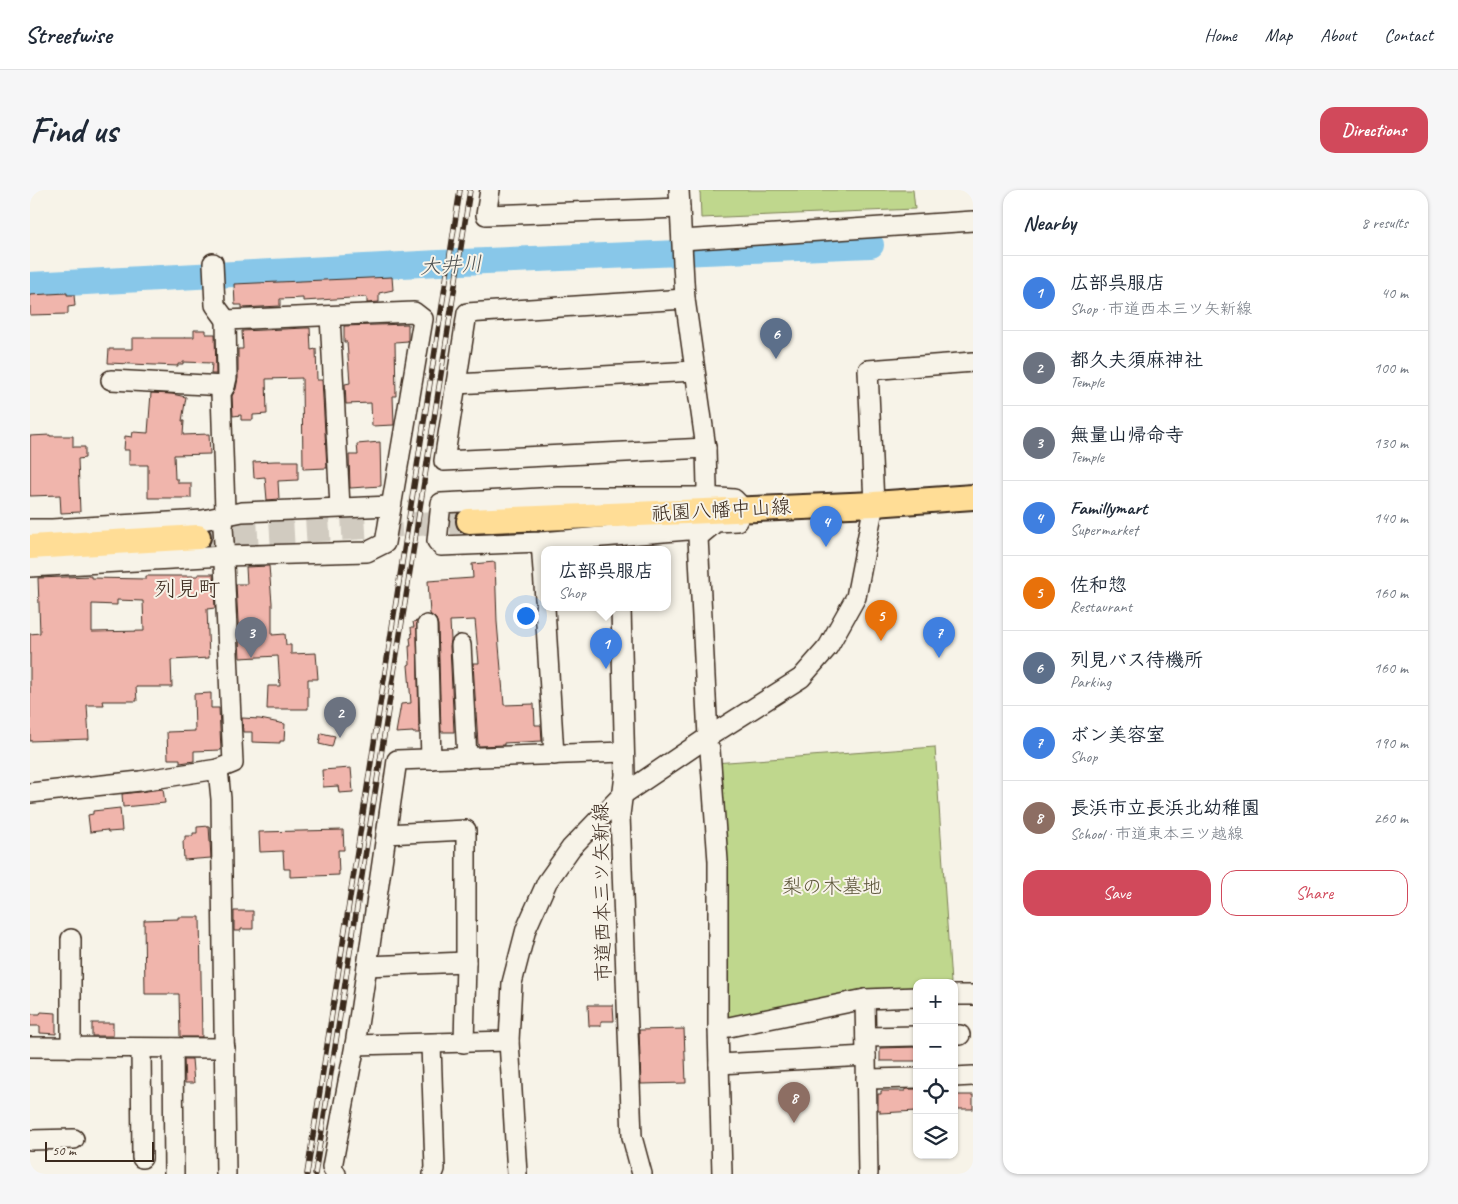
<!DOCTYPE html>
<html lang="en">
<head>
<meta charset="utf-8">
<style>
	body { margin:0; font-family:Caveat,"Klee One",sans-serif; background:#f6f6f7; color:#1f2937 }
	.controls { position:absolute; right:15px; bottom:15px; display:grid; overflow:hidden; border-radius:10px; box-shadow:0 1px 4px #0004 }
	.controls button { width:45px; height:45px; display:grid; place-items:center; padding:0; border:0; border-bottom:1px solid #e0e1e3; background:#fff; color:#1f2937; font:25px sans-serif }
	.scale { position:absolute; left:15px; bottom:12px; width:109px; box-sizing:border-box; padding-left:5px; border:2px solid #3b2a1e; border-top:0; font-size:14px; line-height:18px; white-space:nowrap; color:#3b2a1e; -webkit-text-stroke:4px #f7f3e8; paint-order:stroke }
	.you { position:absolute; left:495px; top:425px; width:18px; height:18px; margin:-12px; border:4px solid #fff; border-radius:50%; background:#1a73e8; box-shadow:0 0 0 8px #1a73e833 }
	.badge { display:grid; place-items:center; width:32px; height:32px; border-radius:50%; background:#d1495b; color:#fff; font-size:16px; font-weight:700 }
	.pin { position:absolute; translate:-50% -41px; filter:drop-shadow(0 1px 2px #0008) }
	.pin::after { content:''; position:absolute; top:26px; width:18px; height:15px; background:inherit; clip-path:polygon(0 0,100% 0,50% 100%) }
	.popup { position:absolute; left:511px; top:356px; width:130px; height:65px; box-sizing:border-box; display:grid; place-content:center; border-radius:10px; background:#fff; filter:drop-shadow(0 1px 4px #0005); font-size:16px; white-space:nowrap; color:#747a83 }
	.popup b { font-size:19px; color:#1f2937 }
	.popup::after { content:''; position:absolute; left:50%; top:100%; margin-left:-10px; border:10px solid transparent; border-top-color:#fff }
	.list { margin:0; padding:0; list-style:none }
	h2 { display:flex; justify-content:space-between; align-items:center; height:65px; margin:0; padding:0 20px; font-size:21px }
	h2 small { font-size:16px; font-weight:400; color:#747a83 }
	.list li { display:grid; grid-template-columns:32px 1fr auto; gap:15px; align-items:center; box-sizing:border-box; height:75px; padding:0 20px; border-top:1px solid #e0e1e3 }
	.list b { display:block; font-size:19px; white-space:nowrap }
	.list p { margin:0; font-size:16px; white-space:nowrap; color:#747a83 }
	.list em { font-size:16px; font-style:normal; color:#747a83 }
	.actions { display:flex; gap:10px; padding:15px 20px }
	.actions a { flex:1; padding:11px 0; border:1px solid #d1495b; border-radius:15px; text-align:center; font-size:18px; color:#d1495b }
	.actions .main { background:#d1495b; color:#fff }
	.icon { flex:none; width:28px; height:28px; fill:none; stroke:currentColor; stroke-width:2; stroke-linecap:round; stroke-linejoin:round }
	.map { position:relative; flex:none; width:943px; height:984px; overflow:hidden; border-radius:15px }
	header { display:flex; align-items:center; gap:30px; box-sizing:border-box; height:70px; padding:0 25px; background:#fff; border-bottom:1px solid #e0e1e3 }
	header strong { font-size:24px }
	nav { display:flex; gap:28px; margin-inline-start:auto; font-size:18px }
	.intro { display:flex; align-items:center; justify-content:space-between; box-sizing:border-box; height:120px; padding:0 30px }
	h1 { margin:0; font-size:35px }
	.button { padding:12px 22px; border-radius:15px; background:#d1495b; color:#fff; font-size:18px; font-weight:700 }
	main { display:flex; gap:30px; padding:0 30px }
	aside { flex:1; background:#fff; border-radius:15px; box-shadow:0 1px 4px #0004 }
	.map>svg:first-child { display:block }
</style>
</head>
<body>
<header>
<strong>Streetwise</strong>
<nav><a>Home</a><a>Map</a><a>About</a><a>Contact</a></nav>
</header>
<div class="intro"><h1>Find us</h1><a class="button">Directions</a></div>
<main>
<div class="map">
<svg width="943" height="984" viewBox="0 0 943 984">
	<rect width="100%" height="100%" fill="#f7f3e8"/>
	<filter id="ink" filterUnits="userSpaceOnUse"><feTurbulence type="fractalNoise" baseFrequency=".02" numOctaves="2"/><feDisplacementMap in="SourceGraphic" scale="10" xChannelSelector="R" yChannelSelector="G"/><feConvolveMatrix kernelMatrix="1 2 1 2 8 2 1 2 1" color-interpolation-filters="sRGB"/></filter>
	<g filter="url(#ink)">
		<g fill="#bfd78d" stroke="#7d8056">
			<polygon points="670,0 883,0 885,19 671,28"/>
			<polygon points="905,557 921,793 887,793 887,805 689,836 684,573"/>
		</g>
		<g fill="none" stroke-linecap="round" stroke-linejoin="round">
			<polyline stroke="#88c7e9" stroke-width="26" points="0,95 409,73 841,55"/>
		</g>
		<g fill="#f0b5ac" stroke="#3b2a1e" fill-rule="evenodd">
			<polygon points="362,87 363,100 349,103 349,112 337,113 337,107 273,111 273,108 250,109 250,116 212,118 212,115 205,115 204,94"/>
			<polygon points="37,103 37,105 44,105 45,116 38,117 38,124 0,125 0,105"/>
			<polygon points="378,134 378,151 365,152 366,206 363,206 364,235 342,236 341,213 316,214 315,194 320,193 317,152 314,152 314,136"/>
			<polygon points="275,138 280,138 281,160 286,159 287,190 292,190 297,278 273,279 272,188 236,189 237,224 223,225 223,230 211,230 211,225 203,226 202,206 206,199 208,188 208,159 213,159 212,141"/>
			<polygon points="164,140 176,140 176,144 185,144 186,184 181,184 182,173 153,172 153,174 148,174 148,176 78,173 79,159 102,159 102,148 155,148 155,147 164,147"/>
			<polygon points="121,203 142,204 156,207 152,231 154,231 153,245 179,244 180,264 144,265 145,289 148,289 148,293 161,293 161,308 118,308 118,275 99,275 99,260 94,260 95,246 102,247 103,242 118,243"/>
			<polygon points="20,245 20,246 43,246 43,257 55,257 55,268 48,269 50,322 31,323 30,305 0,306 0,246"/>
			<polygon points="350,252 351,296 320,298 319,265 328,265 327,254"/>
			<polygon points="245,271 268,271 268,290 248,291 249,309 237,310 235,287 224,288 223,272"/>
			<polygon points="465,372 467,432 474,515 504,514 505,535 511,535 512,551 474,553 474,555 449,556 448,554 443,473 449,473 445,430 420,431 421,450 420,456 424,542 411,542 408,435 406,429 400,424 398,391 443,388 442,374"/>
			<polygon points="239,376 242,413 242,445 255,444 256,455 261,455 261,464 286,463 288,489 278,489 278,519 237,519 238,496 250,496 248,466 210,468 206,394 217,394 216,377"/>
			<path d="M168,384H183L185,418L177,419L179,468L141,470L142,497H106L107,511H73L74,515H57L59,549L0,551V444L10,443L8,388L61,386V388L116,389V386H168ZM87,410L113,411L114,441L62,442V414L87,415Z"/>
			<polygon points="387,431 389,543 383,543 383,542 366,543 371,514 381,513 378,475 380,474 379,456 381,456 380,448 382,447 381,437 384,437 383,432"/>
			<polygon points="181,503 181,518 189,518 191,560 164,561 164,571 150,573 150,569 138,569 137,542 165,541 164,504"/>
			<polygon points="212,528 230,529 255,534 254,551 250,551 250,553 222,552 222,542 213,542"/>
			<polygon points="291,543 305,546 302,557 289,554"/>
			<polygon points="321,578 323,602 309,603 308,596 293,597 292,580"/>
			<polygon points="133,599 135,613 93,617 92,604"/>
			<polygon points="90,618 92,641 78,642 77,640 60,642 58,625 63,624 63,621"/>
			<polygon points="179,636 181,668 154,670 153,651 155,650 155,646 163,646 163,643 167,643 167,637"/>
			<polygon points="313,640 314,660 308,660 309,685 260,687 260,679 254,679 253,661 230,662 229,642"/>
			<polygon points="204,721 223,721 223,739 211,739 211,741 204,741"/>
			<polygon points="148,727 170,727 172,847 150,847 149,804 115,804 114,730 148,729"/>
			<polygon points="558,815 583,815 584,831 571,831 571,836 559,836"/>
			<polygon points="11,822 26,823 26,844 10,843 10,836 0,836 0,824 10,824"/>
			<rect x="62" y="833" width="21" height="13"/>
			<polygon points="654,839 656,893 611,894 609,840"/>
			<polygon points="887,857 887,871 850,871 850,858"/>
			<polygon points="154,869 162,869 164,893 155,893"/>
			<polygon points="875,899 887,899 887,921 850,923 850,920 848,920 848,904 851,904 851,901 875,901"/>
			<rect x="924" y="905" width="19" height="14"/>
		</g>
		<g fill="none" stroke-linecap="round" stroke-linejoin="round">
			<polyline stroke="#d1cbc0" stroke-width="24" stroke-dasharray="24 12" stroke-linecap="butt" points="168,347 439,331"/>
			<g stroke="#3b2a1e" stroke-width="22">
				<g id="minor">
					<polyline points="460,0 456,25 650,18"/>
					<polyline points="649,0 655,109 676,258 677,297 675,307 704,309 714,319 707,331 686,332 668,347 678,547"/>
					<polyline points="652,50 943,31"/>
					<polyline points="183,73 185,115 196,130"/>
					<polyline points="655,109 437,123 414,271 676,258"/>
					<polyline points="300,126 310,317"/>
					<polyline points="81,190 195,196"/>
					<polyline points="426,194 664,181"/>
					<polyline points="675,307 529,307 411,313 407,351 411,356 511,352 658,340 683,333"/>
					<polyline points="0,339 22,339 173,330 212,322 361,316"/>
					<polyline points="511,352 515,409"/>
					<polyline points="194,353 194,373 203,573 188,579 191,609 196,984"/>
					<polyline points="0,377 194,366 337,362 355,353 393,129 384,122 196,130 197,188 195,196 191,203 195,320 193,337"/>
					<polyline points="515,418 524,565"/>
					<polyline points="591,418 595,585 590,625 602,947 612,984"/>
					<polyline points="397,435 401,569"/>
					<polyline points="431,455 437,568"/>
					<polyline points="680,560 688,671 688,838 692,984"/>
					<polyline points="0,603 110,591 188,579"/>
					<polyline points="356,644 436,640 436,772 434,853"/>
					<polyline points="436,772 337,776 367,570 594,562"/>
					<polyline points="924,805 943,805"/>
					<polyline points="835,809 838,984"/>
					<polyline points="688,838 699,837 835,809 887,807"/>
					<polyline points="924,845 930,845"/>
					<polyline points="836,847 887,846"/>
					<polyline points="401,854 405,979 403,984"/>
					<polyline points="325,855 479,851"/>
					<polyline points="0,857 195,858"/>
					<polyline points="41,858 41,749"/>
					<polyline points="111,858 112,968"/>
					<polyline points="143,858 144,984"/>
					<polyline points="689,874 836,866"/>
					<polyline points="924,887 943,886"/>
					<polyline points="836,889 887,888"/>
					<polyline points="0,950 44,949"/>
					<polyline points="306,984 302,977 325,855 337,776"/>
					<polyline points="487,984 479,851 482,793 496,739 517,692 541,658 591,606 678,547 771,488 798,457 826,407 844,314 838,180 943,172"/>
				</g>
			</g>
			<g stroke="#3b2a1e" stroke-width="28">
				<g id="major">
					<polyline points="439,331 844,314 943,307"/>
					<polyline points="0,357 168,347"/>
				</g>
			</g>
			<use href="#minor" stroke="#f7f3e8" stroke-width="19"/>
			<use href="#major" stroke="#ffdd96" stroke-width="24"/>
			<g stroke="#3b2a1e" stroke-width="5.5">
				<g id="rail">
					<polyline points="277,984 430,0"/>
					<polyline points="285,984 440,0"/>
				</g>
			</g>
			<use href="#rail" stroke="#f7f3e8" stroke-width="4" stroke-dasharray="11" stroke-linecap="butt"/>
			<g stroke="#3b2a1e" stroke-width="22" stroke-linecap="butt">
				<polyline id="minor-bridge" points="193,337 194,353"/>
			</g>
			<use href="#minor-bridge" stroke="#f7f3e8" stroke-width="19"/>
		</g>
	</g>
	<g text-anchor="middle" dominant-baseline="central" stroke-width="4" stroke-linejoin="round" paint-order="stroke">
		<g font-size="20" fill="#3b2a1e" stroke="#f7f3e8">
			<text transform="translate(691 320) rotate(-3)">祇園八幡中山線</text>
			<text transform="translate(572 702) rotate(-91)">市道西本三ツ矢新線</text>
		</g>
		<g font-size="20" fill="#5c553a" stroke="#f7f3e8">
			<text x="802" y="696">梨の木墓地</text>
		</g>
		<g font-size="21" font-style="italic" fill="#4e5151" stroke="#f7f3e8">
			<text transform="translate(421 75) rotate(-3)">大井川</text>
		</g>
		<g font-size="22" fill="#3b2a1e" stroke="#f7f3e8">
			<text x="157" y="399">列見町</text>
		</g>
	</g>
</svg>
<div class="controls">
<button>+</button>
<button>−</button>
<button><svg class="icon" aria-label="locate" viewBox="0 0 24 24"><circle cx="12" cy="12" r="6"/><path d="M12 2v4M12 18v4M2 12h4M18 12h4"/></svg></button>
<button><svg class="icon" aria-label="layers" viewBox="0 0 24 24"><path d="M12 4l9 5-9 5-9-5zM3 14l9 5 9-5"/></svg></button>
</div>
<div class="scale">50 m</div>
<div class="you"></div>
<div class="pin badge" style="left:576px;top:479px;background:#3f7fe0">1</div>
<div class="popup"><b>広部呉服店</b>Shop</div>
<div class="pin badge" style="left:310px;top:548px;background:#6b7280">2</div>
<div class="pin badge" style="left:221px;top:468px;background:#6b7280">3</div>
<div class="pin badge" style="left:796px;top:357px;background:#3f7fe0">4</div>
<div class="pin badge" style="left:851px;top:451px;background:#e8710a">5</div>
<div class="pin badge" style="left:746px;top:169px;background:#5c6f8a">6</div>
<div class="pin badge" style="left:909px;top:468px;background:#3f7fe0">7</div>
<div class="pin badge" style="left:764px;top:933px;background:#8d6e63">8</div>
</div>
<aside>
<h2>Nearby<small>8 results</small></h2>
<ul class="list">
<li><span class="badge" style="background:#3f7fe0">1</span><div><b>広部呉服店</b><p>Shop · 市道西本三ツ矢新線</p></div><em>40 m</em></li>
<li><span class="badge" style="background:#6b7280">2</span><div><b>都久夫須麻神社</b><p>Temple</p></div><em>100 m</em></li>
<li><span class="badge" style="background:#6b7280">3</span><div><b>無量山帰命寺</b><p>Temple</p></div><em>130 m</em></li>
<li><span class="badge" style="background:#3f7fe0">4</span><div><b>Famillymart</b><p>Supermarket</p></div><em>140 m</em></li>
<li><span class="badge" style="background:#e8710a">5</span><div><b>佐和惣</b><p>Restaurant</p></div><em>160 m</em></li>
<li><span class="badge" style="background:#5c6f8a">6</span><div><b>列見バス待機所</b><p>Parking</p></div><em>160 m</em></li>
<li><span class="badge" style="background:#3f7fe0">7</span><div><b>ボン美容室</b><p>Shop</p></div><em>190 m</em></li>
<li><span class="badge" style="background:#8d6e63">8</span><div><b>長浜市立長浜北幼稚園</b><p>School · 市道東本三ツ越線</p></div><em>260 m</em></li>
</ul>
<div class="actions"><a class="main">Save</a><a>Share</a></div>
</aside>
</main>
</body>
</html>
